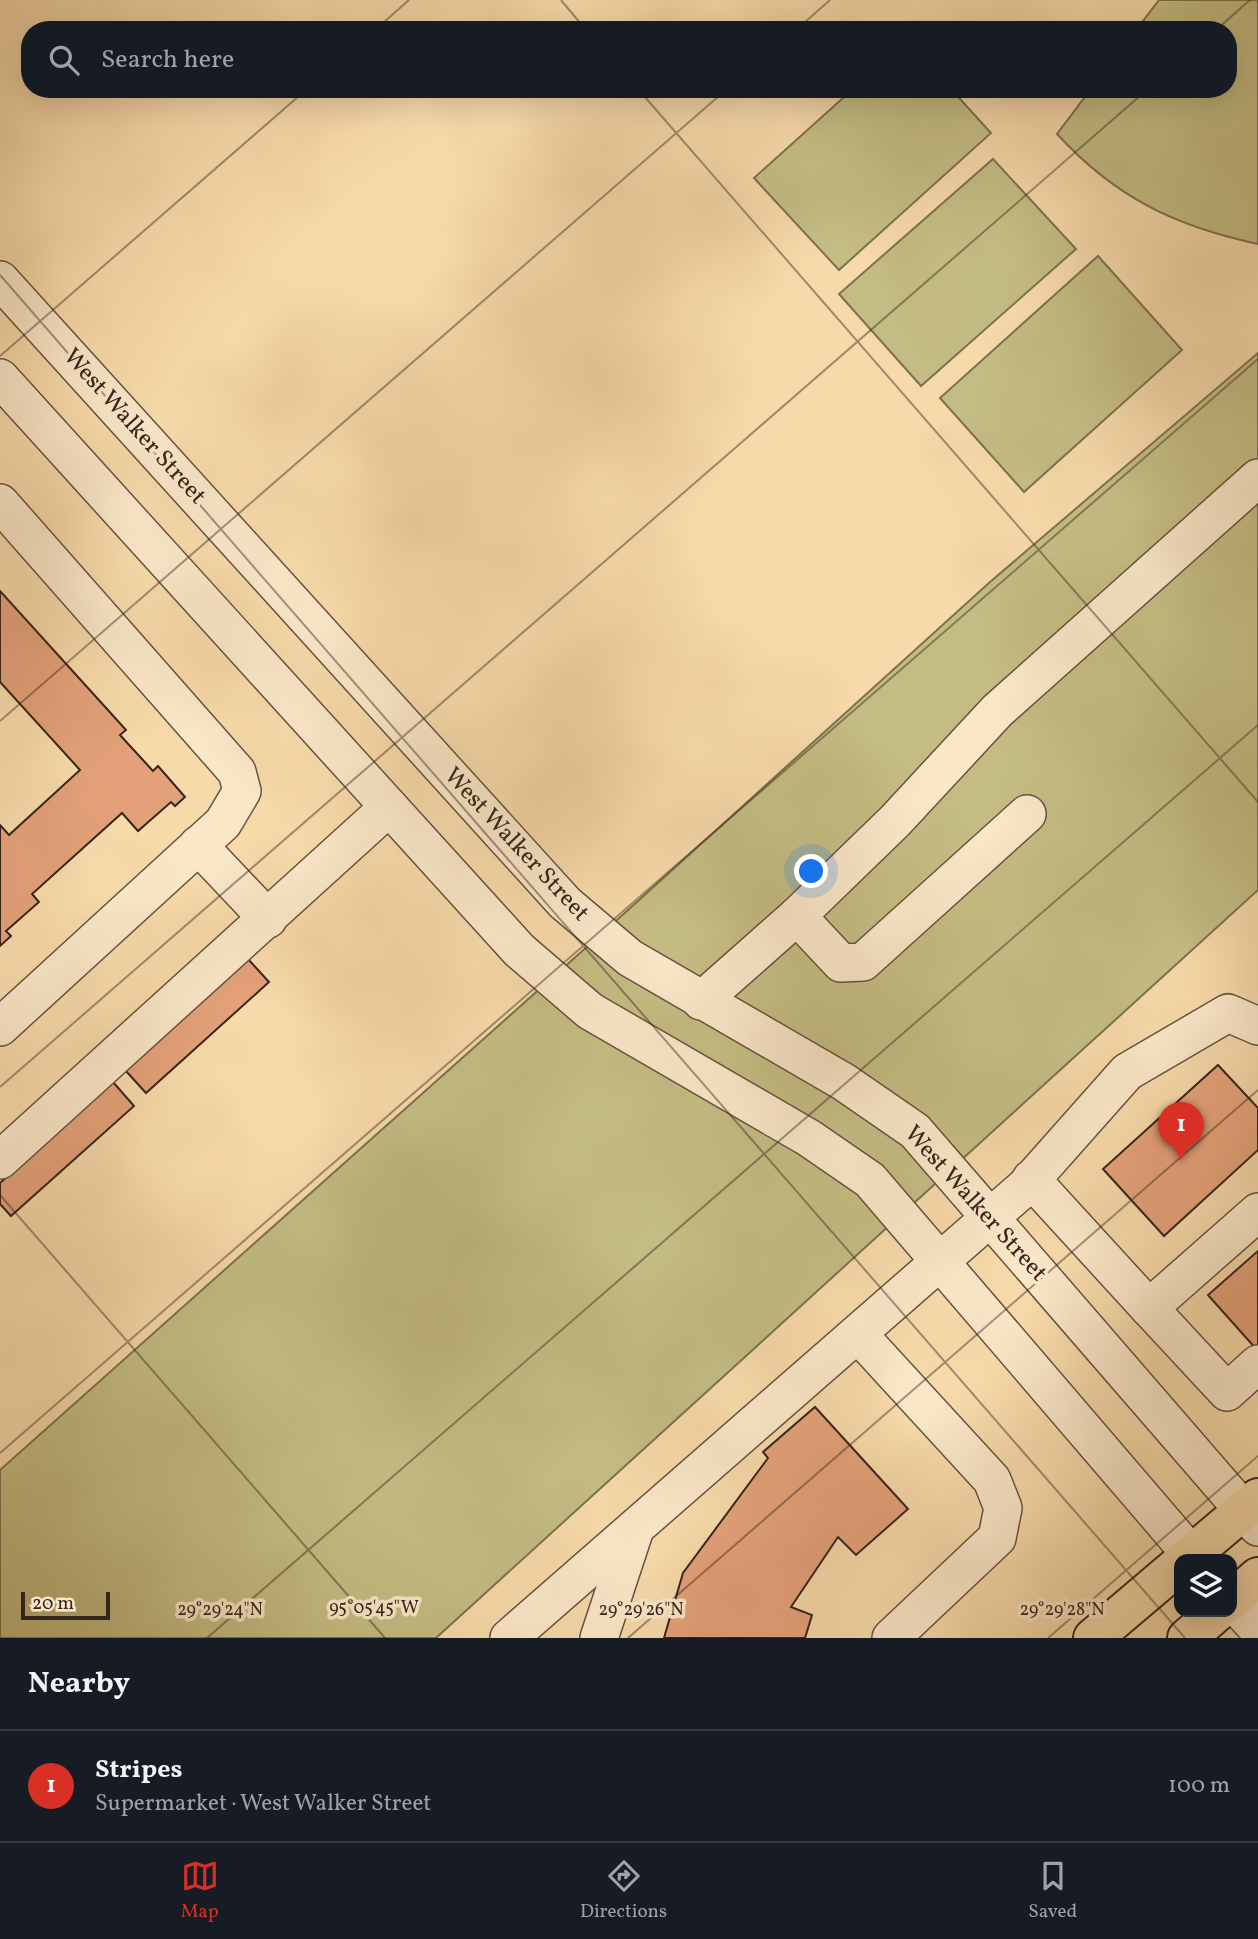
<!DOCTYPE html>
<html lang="en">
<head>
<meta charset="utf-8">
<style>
	body { margin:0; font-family:Vollkorn,serif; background:#242831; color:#f1f3f6 }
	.controls { position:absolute; right:21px; bottom:21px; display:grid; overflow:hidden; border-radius:14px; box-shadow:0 7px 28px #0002 }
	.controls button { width:63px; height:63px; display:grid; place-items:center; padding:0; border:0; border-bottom:2px solid #363941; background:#171b24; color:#f1f3f6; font:35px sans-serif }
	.scale { position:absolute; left:21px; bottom:18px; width:89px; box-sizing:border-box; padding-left:7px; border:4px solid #36251c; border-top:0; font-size:19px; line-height:24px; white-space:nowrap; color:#36251c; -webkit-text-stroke:5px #fae7c8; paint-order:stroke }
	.you { position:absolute; left:812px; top:872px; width:24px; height:24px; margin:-18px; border:5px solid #fff; border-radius:50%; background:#1a73e8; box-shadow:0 0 0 10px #1a73e833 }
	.badge { display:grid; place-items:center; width:46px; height:46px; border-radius:50%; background:#d93025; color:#fff; font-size:23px; font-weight:700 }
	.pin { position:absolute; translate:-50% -58px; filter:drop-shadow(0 2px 4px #0008) }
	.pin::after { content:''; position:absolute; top:37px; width:24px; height:21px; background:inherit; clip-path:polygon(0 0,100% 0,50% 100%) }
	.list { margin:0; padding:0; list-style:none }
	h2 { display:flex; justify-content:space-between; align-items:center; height:91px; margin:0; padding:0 28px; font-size:30px }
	h2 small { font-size:23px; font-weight:400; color:#9ea1a6 }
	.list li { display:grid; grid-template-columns:46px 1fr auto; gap:21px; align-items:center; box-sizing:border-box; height:112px; padding:0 28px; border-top:2px solid #363941 }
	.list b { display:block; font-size:26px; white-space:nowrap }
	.list p { margin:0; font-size:23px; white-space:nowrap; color:#9ea1a6 }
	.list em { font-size:23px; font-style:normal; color:#9ea1a6 }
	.icon { flex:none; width:38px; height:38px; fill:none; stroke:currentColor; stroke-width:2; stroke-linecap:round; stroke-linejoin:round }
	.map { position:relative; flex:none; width:1258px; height:1638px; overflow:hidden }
	.search { position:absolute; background:#171b24; box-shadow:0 7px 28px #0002; left:21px; right:21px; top:21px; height:77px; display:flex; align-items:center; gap:18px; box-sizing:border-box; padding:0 24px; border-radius:28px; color:#9ea1a6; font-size:26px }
	.sheet { height:203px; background:#171b24 }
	nav { display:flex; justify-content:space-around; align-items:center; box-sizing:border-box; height:98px; border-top:2px solid #363941; background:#171b24; font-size:19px; color:#9ea1a6 }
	nav a { display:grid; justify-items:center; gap:4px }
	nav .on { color:#d93025 }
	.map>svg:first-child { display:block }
</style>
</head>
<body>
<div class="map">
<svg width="1258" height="1638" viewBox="0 0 1258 1638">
	<rect width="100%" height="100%" fill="#f7daaa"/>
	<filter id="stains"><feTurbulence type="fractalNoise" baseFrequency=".00286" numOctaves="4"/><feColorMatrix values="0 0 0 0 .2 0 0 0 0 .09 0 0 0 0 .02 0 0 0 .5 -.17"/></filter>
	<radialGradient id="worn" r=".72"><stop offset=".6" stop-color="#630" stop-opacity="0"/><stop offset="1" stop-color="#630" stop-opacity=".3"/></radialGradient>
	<g fill="#c4bd83" stroke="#7d7150" stroke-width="2">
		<path d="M1159,0H1258V244C1174,226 1115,197 1057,134L1091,89H1228V30H1136Z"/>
		<polygon points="853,89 951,89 991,133 839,270 754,178"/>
		<polygon points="993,159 1076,249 921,386 839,294"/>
		<polygon points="1098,256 1182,350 1024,492 940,398"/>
		<polygon points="1258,353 1258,890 436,1638 0,1638 0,1470 617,920 990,582"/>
	</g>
	<g fill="#e4a179" stroke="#36251c" stroke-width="2">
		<polygon points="0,591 126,730 120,735 153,771 158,766 185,797 175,806 171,802 138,831 122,813 32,894 39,902 6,931 11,936 0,946 0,825 9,835 80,770 0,682"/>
		<polygon points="248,959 269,982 146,1093 125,1070"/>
		<polygon points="1218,1065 1258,1108 1258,1150 1164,1236 1103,1169"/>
		<polygon points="113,1082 134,1106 11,1216 0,1204 0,1183"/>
		<polygon points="1258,1251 1258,1350 1257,1350 1208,1295"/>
		<polygon points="815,1407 908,1509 856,1555 838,1537 791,1607 812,1615 805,1638 664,1638 683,1573 768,1458 763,1452"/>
	</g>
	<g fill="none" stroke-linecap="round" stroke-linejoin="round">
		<g stroke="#665240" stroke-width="40">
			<g id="minor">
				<polyline points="0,280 565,903 630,958 844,1082 915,1131 1258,1527"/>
				<polyline points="0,378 519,950 590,1011 809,1138 870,1180 1195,1559"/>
				<polyline points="0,503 237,772 242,791 223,823 0,1027"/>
				<polyline points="198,845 268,919"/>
				<polyline points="797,916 841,963 863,962 1027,814"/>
				<polyline points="701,1001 797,916 895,821 997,711 1258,478"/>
				<polyline points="0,1160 389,807"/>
				<polyline points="1031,1179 1149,1308 1258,1212"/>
				<polyline points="1149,1308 1227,1392 1258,1364"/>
				<polyline points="858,1334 992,1480 1003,1508 997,1538 891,1638"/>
				<polyline points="1232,1601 1258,1629"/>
				<polyline points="509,1638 1025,1187 1127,1072 1228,1013 1258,1026"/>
				<polyline points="599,1638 635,1529"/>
			</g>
		</g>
		<g stroke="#36251c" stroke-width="42">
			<g id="major">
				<polyline points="1186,1559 1258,1498"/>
				<polyline points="1232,1600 1258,1577"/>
				<polyline points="1093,1638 1179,1565"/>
				<polyline points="1187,1638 1217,1612"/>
			</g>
		</g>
		<use href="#minor" stroke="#fae7c8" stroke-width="37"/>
		<use href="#major" stroke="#f7daaa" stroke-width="38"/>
	</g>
	<path fill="none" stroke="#36251c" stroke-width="2" stroke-opacity="0.45" d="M561,0L586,30M375,30L409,0M796,30L830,0M1216,30L1250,0M638,89L1258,802M0,275L1185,1638M0,356L307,89M0,721L727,89M0,1087L1148,89M0,1195L385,1638M0,1453L1258,359M207,1638L1258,725M628,1638L1258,1090M1048,1638L1258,1456"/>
	<g text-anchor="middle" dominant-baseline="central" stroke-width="7" stroke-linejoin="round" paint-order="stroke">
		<g font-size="24" fill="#36251c" stroke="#fae7c8">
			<text transform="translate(134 427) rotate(48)">West Walker Street</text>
			<text transform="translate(516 845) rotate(47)">West Walker Street</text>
			<text transform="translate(975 1204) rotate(48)">West Walker Street</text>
		</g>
	</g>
	<g font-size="18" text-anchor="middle" fill="#36251c" stroke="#fae7c8" stroke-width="7" stroke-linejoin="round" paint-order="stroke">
		<text x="374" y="1613">95°05'45"W</text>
		<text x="220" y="1615">29°29'24"N</text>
		<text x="641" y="1615">29°29'26"N</text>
		<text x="1062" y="1615">29°29'28"N</text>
	</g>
	<rect width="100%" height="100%" filter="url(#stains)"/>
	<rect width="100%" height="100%" fill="url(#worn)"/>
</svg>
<div class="controls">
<button><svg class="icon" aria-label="layers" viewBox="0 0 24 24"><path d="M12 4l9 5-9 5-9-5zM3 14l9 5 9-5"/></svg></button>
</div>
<div class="scale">20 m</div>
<div class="you"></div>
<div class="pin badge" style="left:1181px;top:1160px">1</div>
<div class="search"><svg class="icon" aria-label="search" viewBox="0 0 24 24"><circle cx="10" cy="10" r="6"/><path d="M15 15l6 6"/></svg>Search here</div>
</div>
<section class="sheet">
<h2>Nearby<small></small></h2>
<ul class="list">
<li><span class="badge">1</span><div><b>Stripes</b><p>Supermarket · West Walker Street</p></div><em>100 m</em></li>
</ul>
</section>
<nav>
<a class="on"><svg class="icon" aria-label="map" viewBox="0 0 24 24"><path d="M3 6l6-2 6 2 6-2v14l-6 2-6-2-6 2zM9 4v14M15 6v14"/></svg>Map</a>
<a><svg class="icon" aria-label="directions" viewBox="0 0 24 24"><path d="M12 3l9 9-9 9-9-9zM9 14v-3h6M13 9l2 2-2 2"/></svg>Directions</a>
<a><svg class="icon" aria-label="saved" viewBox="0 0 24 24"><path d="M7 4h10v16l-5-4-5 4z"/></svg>Saved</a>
</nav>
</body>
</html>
